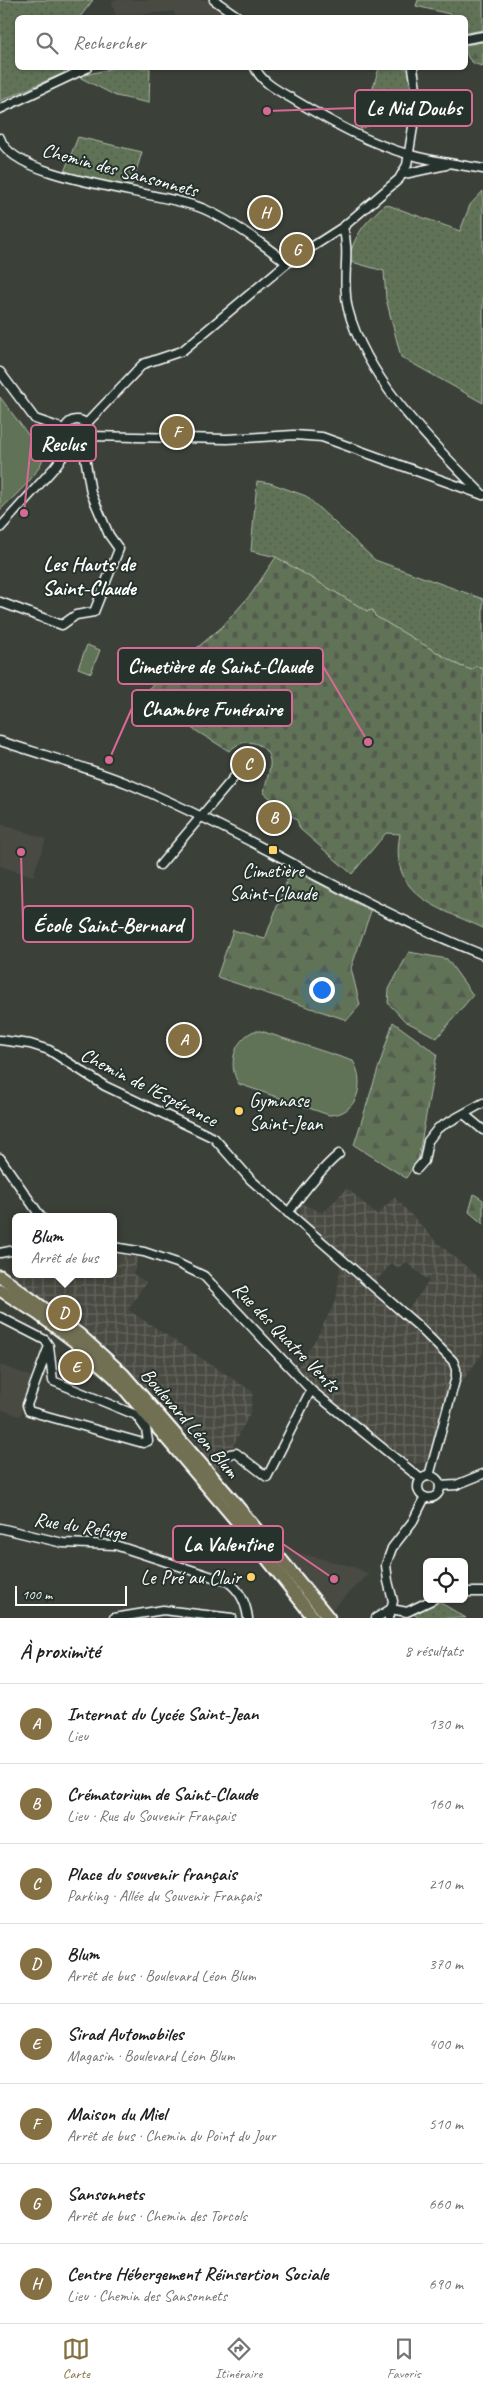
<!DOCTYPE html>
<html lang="fr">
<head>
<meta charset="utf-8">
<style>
	body { margin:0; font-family:Caveat,sans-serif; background:#f2f2f2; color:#202124 }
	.controls { position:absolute; right:15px; bottom:15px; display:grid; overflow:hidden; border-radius:8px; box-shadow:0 1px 4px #0004 }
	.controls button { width:45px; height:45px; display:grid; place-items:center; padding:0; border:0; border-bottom:1px solid #e0e0e0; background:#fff; color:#202124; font:25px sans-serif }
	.scale { position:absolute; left:15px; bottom:12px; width:112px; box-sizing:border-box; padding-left:5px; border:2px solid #fff; border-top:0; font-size:14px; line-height:18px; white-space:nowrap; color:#fff; -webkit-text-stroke:4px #26332d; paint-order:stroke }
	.you { position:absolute; left:321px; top:989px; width:18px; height:18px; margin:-12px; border:4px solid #fff; border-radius:50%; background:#1a73e8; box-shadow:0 0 0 8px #1a73e833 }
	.badge { display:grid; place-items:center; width:32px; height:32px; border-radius:50%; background:#847042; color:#fff; font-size:16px; font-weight:700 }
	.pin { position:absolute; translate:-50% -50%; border:2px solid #fff; box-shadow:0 1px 5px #0006 }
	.popup { position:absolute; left:12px; top:1213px; width:105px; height:65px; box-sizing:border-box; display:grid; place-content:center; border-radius:8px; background:#fff; filter:drop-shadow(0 1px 4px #0005); font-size:16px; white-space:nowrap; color:#757577 }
	.popup b { font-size:19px; color:#202124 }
	.popup::after { content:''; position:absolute; left:50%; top:100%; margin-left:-10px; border:10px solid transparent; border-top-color:#fff }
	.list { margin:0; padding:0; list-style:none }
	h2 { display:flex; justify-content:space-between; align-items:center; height:65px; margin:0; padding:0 20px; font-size:21px }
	h2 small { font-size:16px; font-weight:400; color:#757577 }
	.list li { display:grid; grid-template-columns:32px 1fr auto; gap:15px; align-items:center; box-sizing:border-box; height:80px; padding:0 20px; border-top:1px solid #e0e0e0 }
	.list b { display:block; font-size:19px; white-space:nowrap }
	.list p { margin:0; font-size:16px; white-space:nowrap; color:#757577 }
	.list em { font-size:16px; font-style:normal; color:#757577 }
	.icon { flex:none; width:28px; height:28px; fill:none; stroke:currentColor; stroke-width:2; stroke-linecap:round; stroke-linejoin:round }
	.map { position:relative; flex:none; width:483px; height:1618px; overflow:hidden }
	.search { position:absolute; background:#fff; box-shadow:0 1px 4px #0004; left:15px; right:15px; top:15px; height:55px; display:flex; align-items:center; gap:12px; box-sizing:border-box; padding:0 18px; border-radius:8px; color:#757577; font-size:19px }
	.sheet { height:705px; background:#fff }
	nav { display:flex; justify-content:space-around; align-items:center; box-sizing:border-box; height:70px; border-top:1px solid #e0e0e0; background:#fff; font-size:14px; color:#757577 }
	nav a { display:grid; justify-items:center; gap:2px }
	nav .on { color:#847042 }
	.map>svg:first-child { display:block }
</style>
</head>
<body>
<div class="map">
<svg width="483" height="1618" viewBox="0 0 483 1618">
	<defs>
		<pattern id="industrial-grid" width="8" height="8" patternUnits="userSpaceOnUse" patternTransform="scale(1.25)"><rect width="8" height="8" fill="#4a4b42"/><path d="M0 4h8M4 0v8" fill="none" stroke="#65665e"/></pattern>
		<pattern id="green-dots" width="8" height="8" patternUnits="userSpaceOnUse" patternTransform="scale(1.25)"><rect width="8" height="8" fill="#607356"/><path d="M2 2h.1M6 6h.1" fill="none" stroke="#545c50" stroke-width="1.8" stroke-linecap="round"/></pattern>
		<pattern id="forest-firs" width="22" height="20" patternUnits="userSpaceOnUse" patternTransform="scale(1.25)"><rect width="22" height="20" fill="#607356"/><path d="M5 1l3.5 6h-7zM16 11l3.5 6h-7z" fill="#545c50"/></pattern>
		<pattern id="cemetery-stones" width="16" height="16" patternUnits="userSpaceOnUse" patternTransform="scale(1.25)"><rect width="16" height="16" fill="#607356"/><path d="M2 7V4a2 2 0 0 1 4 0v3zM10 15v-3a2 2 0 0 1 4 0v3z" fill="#545c50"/></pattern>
	</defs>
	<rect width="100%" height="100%" fill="#3b4139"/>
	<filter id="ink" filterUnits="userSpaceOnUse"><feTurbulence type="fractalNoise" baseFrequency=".02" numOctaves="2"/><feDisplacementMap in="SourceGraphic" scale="10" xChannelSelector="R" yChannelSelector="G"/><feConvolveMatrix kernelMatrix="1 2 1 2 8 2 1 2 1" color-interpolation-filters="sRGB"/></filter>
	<g filter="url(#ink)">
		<g fill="#4a4b42">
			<polygon points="114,0 208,0 235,17 175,17 174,11 116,17 112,3"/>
			<polygon points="0,824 46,839 33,876 0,866"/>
			<polygon points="0,1365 35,1378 20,1416 0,1409"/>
			<polygon points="259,1523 294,1552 354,1567 369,1574 331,1610"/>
		</g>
		<g fill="url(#industrial-grid)">
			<polygon points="347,1188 377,1215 394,1197 438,1243 483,1281 483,1353 459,1385 456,1393 461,1372 458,1359 408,1310 429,1281 406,1262 399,1269 392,1263 375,1282 300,1217 300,1203 323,1213"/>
			<polygon points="15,1255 15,1274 113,1274 113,1255 138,1257 133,1274 146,1282 128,1310 253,1392 250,1413 233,1446 227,1447 223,1451 224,1457 229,1461 218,1475 196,1441 106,1345 104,1347 79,1322 58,1306 48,1303 10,1273"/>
			<polygon points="341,1263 393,1309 453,1369 453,1379 427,1462 414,1464 357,1424 296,1370 317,1337 336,1300"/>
		</g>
		<g fill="url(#green-dots)" stroke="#b0b9aa">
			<polygon points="0,0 93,0 80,17 18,18 18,68 65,68 64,73 0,101"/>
			<polygon points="418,0 483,0 483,30 466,33 468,20 466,18 416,6"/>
			<polygon points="114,68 150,68 149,103 116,96 81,78 81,76"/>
			<path d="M379,68H406C417,82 413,99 409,115L368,120V126L360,129Z"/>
			<polygon points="78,137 142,152 131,188 64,172"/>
			<path d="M483,191V403L401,357L386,299L384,271L348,261C355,233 365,223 385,204L460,231L470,205Z"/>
			<polygon points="257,481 270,483 306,496 375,560 483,599 483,669 476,666 472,670 460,666 375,616 373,611 367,611 276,557 251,551"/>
			<polygon points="438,1601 466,1618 418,1618 414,1614"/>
		</g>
		<g fill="url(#forest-firs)" stroke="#b0b9aa">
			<path d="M483,42V66C470,64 465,57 466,45Z"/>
			<polygon points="291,869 371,911 351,968 360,1005 347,1020 217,977 233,930 265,939"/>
			<polygon points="409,952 447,959 473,995 437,1038 405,1021 388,1003 389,989"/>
			<polygon points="393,1022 437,1054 418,1160 406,1178 354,1145"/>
			<polygon points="474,1194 483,1200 483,1224 469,1212"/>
		</g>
		<path fill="url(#cemetery-stones)" stroke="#b0b9aa" d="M276,557L367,611L373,610L375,616L460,666L472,670L476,666L483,669V928C438,907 388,896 400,834L386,833L352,874L300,829L297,820L264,793C265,784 269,775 270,766C272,751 257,739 242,743C237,744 233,748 229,751L175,718L143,693L222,627L252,593Z"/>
		<g fill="#607356" stroke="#b0b9aa">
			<path d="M0,397L44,456C37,478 16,494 0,510Z"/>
			<polygon points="87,645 100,650 91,673 78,668"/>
			<path d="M254,1031H261L353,1061C366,1082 358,1115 329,1115L239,1084C227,1065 234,1040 254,1031Z"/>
		</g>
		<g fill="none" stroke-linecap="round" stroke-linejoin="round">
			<g stroke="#fff" stroke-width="11">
				<g id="street">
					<polyline points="214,0 240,18"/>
					<polyline points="466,39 483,36"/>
					<path d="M255,68C263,84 281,92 296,101C333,123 370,144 411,155C435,162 459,164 483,169"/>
					<polyline points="0,109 87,68"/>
					<path d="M0,138C13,182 164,191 204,209C231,221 263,244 287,263"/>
					<polyline points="404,174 446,165"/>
					<path d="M343,227C351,254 341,281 348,309C367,381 432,443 483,495"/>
					<polyline points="0,372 35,419 64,429"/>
					<circle cx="77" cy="433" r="13"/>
					<polyline points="87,423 143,364 182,351 287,263 343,227 399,179 407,165 415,114 417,95 413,68"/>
					<polyline points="90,436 227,439 294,435 322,437 483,495"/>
					<polyline points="0,528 54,468 72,445"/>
					<polyline points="0,602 62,625 76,615 94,612 119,549 109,535 91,493 83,445"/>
					<path d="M0,741C43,755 87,767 129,784C250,834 361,907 483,955"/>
					<polyline points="160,865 247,762"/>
					<polyline points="0,1040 30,1044 49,1050 105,1086 214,1138 251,1180 417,1325 453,1361 456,1369 456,1377 429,1476"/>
					<polyline points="465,1115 483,1130"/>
					<polyline points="0,1158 41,1217"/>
					<polyline points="417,1169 424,1161 428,1141 438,1128 483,1103"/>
					<path d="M288,1213C303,1192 319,1171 339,1154"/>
					<polyline points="113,1247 144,1252 177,1263 204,1276 311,1390 421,1479"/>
					<polyline points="0,1253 15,1250"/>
					<polyline points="0,1317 45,1340 49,1346 27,1405 29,1411 143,1443 148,1441 146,1429 136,1415 53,1381 49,1346"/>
					<polyline points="230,1454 236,1453 267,1477 311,1390"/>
					<circle cx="429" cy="1487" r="11"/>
					<polyline points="440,1486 456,1485 483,1474"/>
					<path d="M0,1528L63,1543L115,1545L228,1582C241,1591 246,1603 248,1618"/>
					<polyline points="464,1592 483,1592"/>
					<polyline points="391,1609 407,1612 434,1599"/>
					<polyline points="114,1618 163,1610 232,1618"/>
					<polyline points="376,1618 391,1609"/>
					<polyline points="389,1618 393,1601 388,1581 386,1565 388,1559 392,1548 413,1521 425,1497"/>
				</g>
			</g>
			<g stroke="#fff" stroke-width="15">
				<g id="primary">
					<polyline points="0,1276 80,1335 123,1374 230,1497 329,1618"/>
					<polyline points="0,1290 38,1314 74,1341 115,1378 244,1530 314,1618"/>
				</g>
			</g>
			<use href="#street" stroke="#26332d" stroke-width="8"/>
			<use href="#primary" stroke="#716f52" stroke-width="11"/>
		</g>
	</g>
	<g fill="#ffd166" stroke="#26332d" stroke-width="2">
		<rect x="268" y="845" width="10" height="10" rx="2.5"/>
		<circle cx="239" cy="1111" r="5"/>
		<circle cx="251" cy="1577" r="5"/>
	</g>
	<g text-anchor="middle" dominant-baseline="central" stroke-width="4" stroke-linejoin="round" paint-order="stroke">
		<g font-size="20" fill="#fff" stroke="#26332d">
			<text transform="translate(120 170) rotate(15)">Chemin des Sansonnets</text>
			<text transform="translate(149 1087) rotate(27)">Chemin de l'Espérance</text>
			<text transform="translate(286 1337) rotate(46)">Rue des Quatre Vents</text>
			<text transform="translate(190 1423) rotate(49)">Boulevard Léon Blum</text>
			<text transform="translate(80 1526) rotate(9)">Rue du Refuge</text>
		</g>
		<g font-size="20" fill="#fff" stroke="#26332d">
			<text x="273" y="870">Cimetière<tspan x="273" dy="23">Saint-Claude</tspan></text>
			<text x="249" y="1100" text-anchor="start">Gymnase<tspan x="249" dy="23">Saint-Jean</tspan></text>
			<text x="241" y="1577" text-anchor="end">Le Pré au Clair</text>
		</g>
		<g font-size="21" font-weight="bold" fill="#fff" stroke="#26332d">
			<text x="89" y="564">Les Hauts de<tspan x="89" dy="24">Saint-Claude</tspan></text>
		</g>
	</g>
	<path fill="none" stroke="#d76994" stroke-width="2" d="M267 111L355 108M24 513L31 443M368 742L323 666M109 760L132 708M21 852L23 924M334 1579L283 1544"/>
	<g fill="#d76994" stroke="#26332d" stroke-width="2">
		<circle cx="267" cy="111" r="5"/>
		<circle cx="24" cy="513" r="5"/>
		<circle cx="368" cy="742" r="5"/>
		<circle cx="109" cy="760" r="5"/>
		<circle cx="21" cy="852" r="5"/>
		<circle cx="334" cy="1579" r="5"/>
	</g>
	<g fill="#26332d" stroke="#d76994" stroke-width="2">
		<rect x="355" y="90" width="117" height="36" rx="5"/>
		<rect x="31" y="425" width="65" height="36" rx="5"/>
		<rect x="118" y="648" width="205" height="36" rx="5"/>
		<rect x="132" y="690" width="160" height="36" rx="5"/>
		<rect x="23" y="906" width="170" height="36" rx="5"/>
		<rect x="173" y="1526" width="110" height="36" rx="5"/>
	</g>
	<g font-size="21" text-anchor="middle" font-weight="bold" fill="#fff">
		<text x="414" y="115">Le Nid Doubs</text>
		<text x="63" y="451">Reclus</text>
		<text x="220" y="673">Cimetière de Saint-Claude</text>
		<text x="212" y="716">Chambre Funéraire</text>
		<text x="108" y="932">École Saint-Bernard</text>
		<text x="228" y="1551">La Valentine</text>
	</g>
</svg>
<div class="controls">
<button><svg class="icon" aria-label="locate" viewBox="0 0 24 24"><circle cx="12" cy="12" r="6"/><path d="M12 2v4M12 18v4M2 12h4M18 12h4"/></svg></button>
</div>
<div class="scale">100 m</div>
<div class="you"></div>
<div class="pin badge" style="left:184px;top:1040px">A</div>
<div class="pin badge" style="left:274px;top:818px">B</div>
<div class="pin badge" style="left:248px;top:764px">C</div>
<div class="pin badge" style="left:64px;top:1313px">D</div>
<div class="popup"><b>Blum</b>Arrêt de bus</div>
<div class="pin badge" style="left:76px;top:1367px">E</div>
<div class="pin badge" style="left:177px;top:432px">F</div>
<div class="pin badge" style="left:297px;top:250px">G</div>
<div class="pin badge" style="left:265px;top:213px">H</div>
<div class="search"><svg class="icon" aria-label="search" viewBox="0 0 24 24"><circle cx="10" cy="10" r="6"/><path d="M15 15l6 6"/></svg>Rechercher</div>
</div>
<section class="sheet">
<h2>À proximité<small>8 résultats</small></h2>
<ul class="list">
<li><span class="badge">A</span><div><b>Internat du Lycée Saint-Jean</b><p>Lieu</p></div><em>130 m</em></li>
<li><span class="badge">B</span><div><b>Crématorium de Saint-Claude</b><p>Lieu · Rue du Souvenir Français</p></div><em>160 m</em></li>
<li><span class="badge">C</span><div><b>Place du souvenir français</b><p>Parking · Allée du Souvenir Français</p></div><em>210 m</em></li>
<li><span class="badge">D</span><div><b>Blum</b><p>Arrêt de bus · Boulevard Léon Blum</p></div><em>370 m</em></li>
<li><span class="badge">E</span><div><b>Sirad Automobiles</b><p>Magasin · Boulevard Léon Blum</p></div><em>400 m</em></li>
<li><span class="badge">F</span><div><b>Maison du Miel</b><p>Arrêt de bus · Chemin du Point du Jour</p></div><em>510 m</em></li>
<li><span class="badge">G</span><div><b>Sansonnets</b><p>Arrêt de bus · Chemin des Torcols</p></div><em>660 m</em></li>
<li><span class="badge">H</span><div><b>Centre Hébergement Réinsertion Sociale</b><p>Lieu · Chemin des Sansonnets</p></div><em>690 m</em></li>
</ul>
</section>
<nav>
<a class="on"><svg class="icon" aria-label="map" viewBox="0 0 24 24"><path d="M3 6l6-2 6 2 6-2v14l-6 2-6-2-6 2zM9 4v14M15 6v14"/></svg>Carte</a>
<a><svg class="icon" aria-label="directions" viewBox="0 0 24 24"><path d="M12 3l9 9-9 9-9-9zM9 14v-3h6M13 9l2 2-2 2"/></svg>Itinéraire</a>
<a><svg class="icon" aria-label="saved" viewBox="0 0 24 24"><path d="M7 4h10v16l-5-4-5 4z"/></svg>Favoris</a>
</nav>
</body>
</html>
